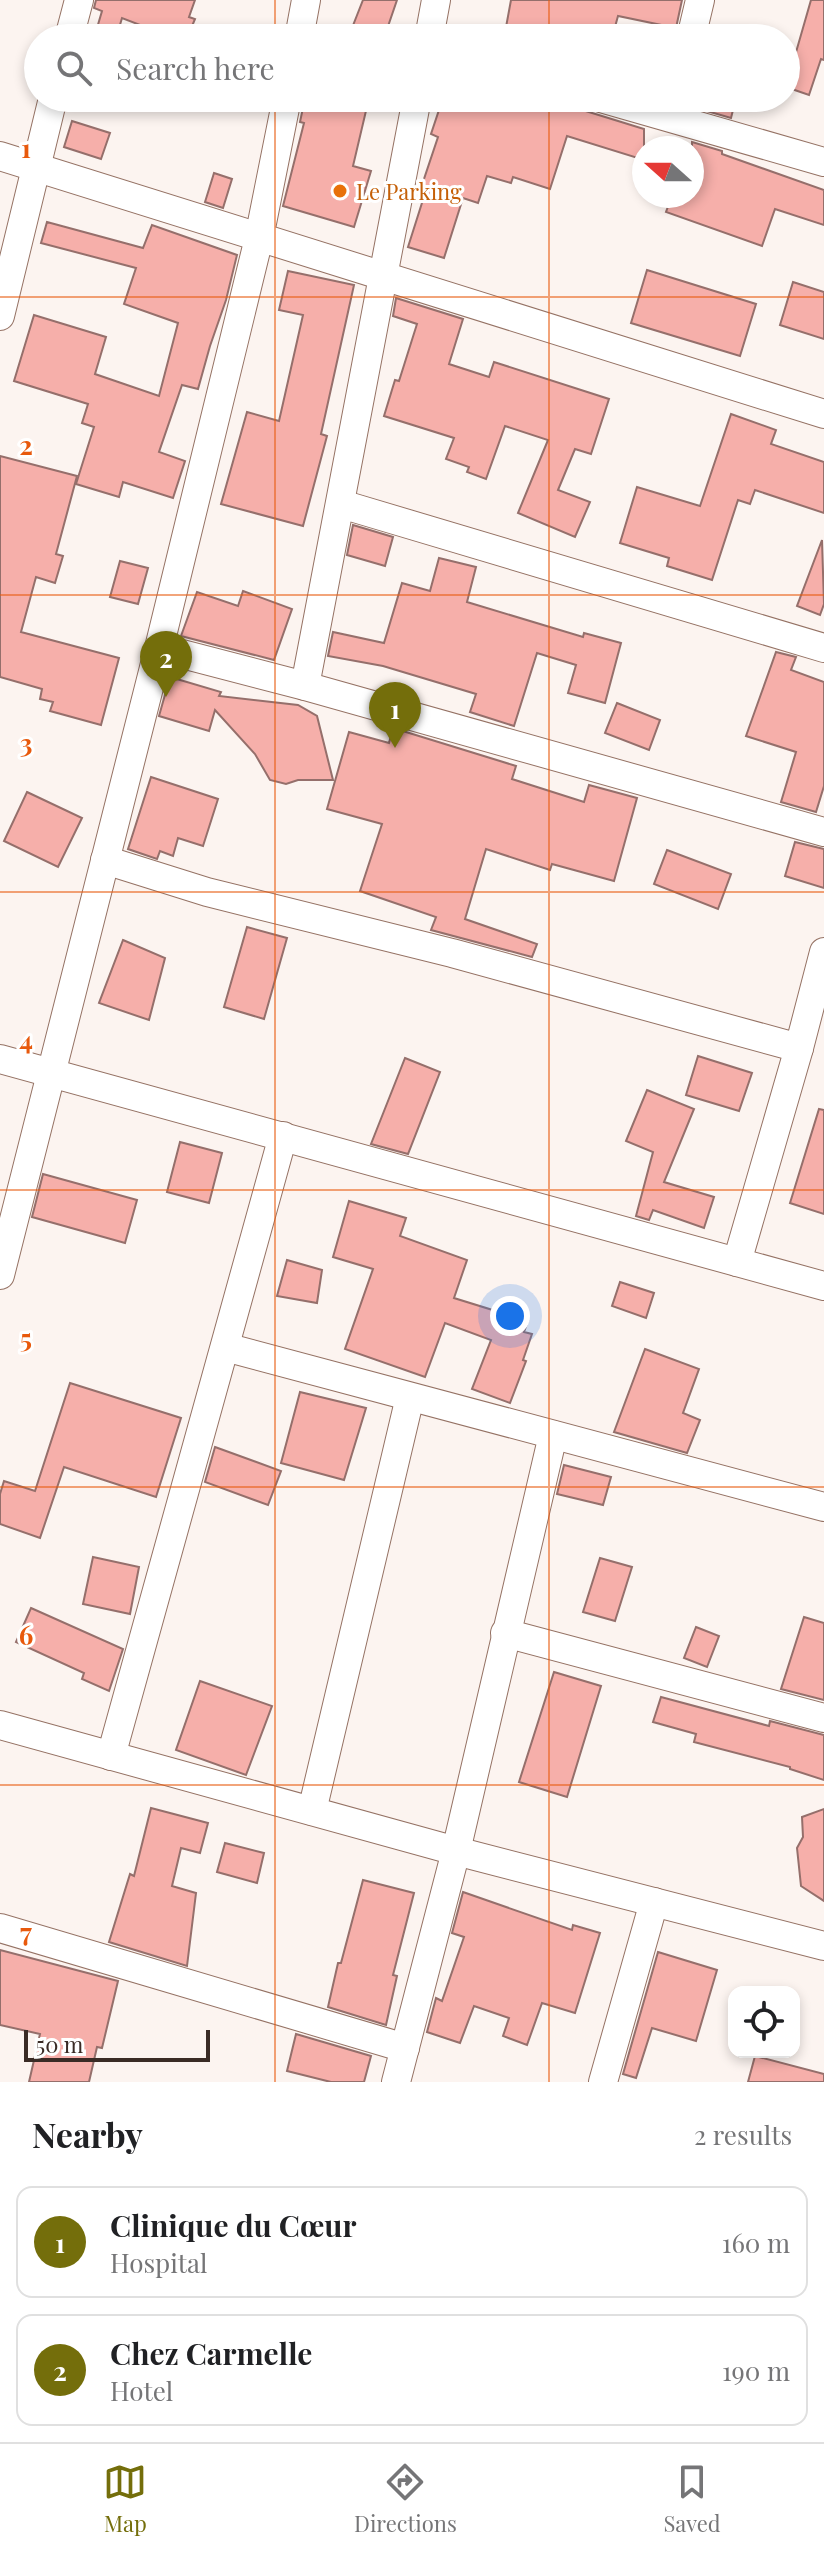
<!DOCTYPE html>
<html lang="en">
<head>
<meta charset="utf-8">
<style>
	body { margin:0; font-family:"Playfair Display",serif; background:#f2f2f2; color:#202124 }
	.controls { position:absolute; right:24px; bottom:24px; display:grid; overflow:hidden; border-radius:16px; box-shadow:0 4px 12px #0003 }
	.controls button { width:72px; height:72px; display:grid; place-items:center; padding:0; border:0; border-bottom:2px solid #e0e0e0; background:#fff; color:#202124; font:40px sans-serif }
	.compass { position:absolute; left:632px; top:136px; width:72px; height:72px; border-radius:50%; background:#fff; box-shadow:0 4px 12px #0003; rotate:291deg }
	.scale { position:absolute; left:24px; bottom:20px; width:186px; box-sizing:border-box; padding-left:8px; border:4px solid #3a2b25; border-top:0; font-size:22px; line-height:28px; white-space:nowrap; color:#3a2b25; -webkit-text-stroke:6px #fff; paint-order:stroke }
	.you { position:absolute; left:510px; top:1316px; width:28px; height:28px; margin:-20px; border:6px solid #fff; border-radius:50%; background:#1a73e8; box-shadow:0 0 0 12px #1a73e833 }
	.badge { display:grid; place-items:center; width:52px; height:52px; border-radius:50%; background:#746e0b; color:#fff; font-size:26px; font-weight:700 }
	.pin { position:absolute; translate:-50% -66px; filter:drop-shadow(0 2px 4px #0008) }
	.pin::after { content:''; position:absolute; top:42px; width:28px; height:24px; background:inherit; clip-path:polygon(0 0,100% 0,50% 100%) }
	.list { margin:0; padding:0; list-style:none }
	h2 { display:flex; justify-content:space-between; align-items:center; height:104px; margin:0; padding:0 32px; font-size:34px }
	h2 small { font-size:26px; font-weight:400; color:#757577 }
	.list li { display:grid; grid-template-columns:52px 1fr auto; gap:24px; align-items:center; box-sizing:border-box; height:112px; margin:0 16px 16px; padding:0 16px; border:2px solid #e0e0e0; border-radius:16px }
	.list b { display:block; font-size:30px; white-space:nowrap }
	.list p { margin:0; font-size:26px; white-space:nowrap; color:#757577 }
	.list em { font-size:26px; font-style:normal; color:#757577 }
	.icon { flex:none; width:44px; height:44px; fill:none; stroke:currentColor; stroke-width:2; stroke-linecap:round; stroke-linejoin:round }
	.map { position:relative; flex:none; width:824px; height:2082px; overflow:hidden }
	.search { position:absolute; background:#fff; box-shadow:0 4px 12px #0003; left:24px; right:24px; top:24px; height:88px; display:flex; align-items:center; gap:20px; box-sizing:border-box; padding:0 28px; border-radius:44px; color:#757577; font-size:30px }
	.sheet { height:360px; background:#fff }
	nav { display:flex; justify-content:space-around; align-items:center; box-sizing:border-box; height:112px; border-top:2px solid #e0e0e0; background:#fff; font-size:22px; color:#757577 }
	nav a { display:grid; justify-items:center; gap:4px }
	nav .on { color:#746e0b }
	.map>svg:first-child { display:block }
</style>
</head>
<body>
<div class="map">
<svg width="824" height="2082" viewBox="0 0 824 2082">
	<rect width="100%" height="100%" fill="#fcf4f0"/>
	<g fill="#f6afaa" stroke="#956f6b" stroke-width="2">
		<polygon points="96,0 195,0 189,17 195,19 187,38 174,38 122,18 117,35 97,28 102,11 94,8"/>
		<polygon points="363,0 397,0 384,38 352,28"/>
		<polygon points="511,0 682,0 676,28 618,16 612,38 504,38"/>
		<polygon points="811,0 824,0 824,60 821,59 809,95 786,87"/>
		<polygon points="305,98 369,98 353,166 371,171 354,227 283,206 304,123 300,122"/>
		<polygon points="443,98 560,98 577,103 576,108 644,129 644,160 567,136 550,189 513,177 511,183 487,176 478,203 463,198 444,258 408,247 427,187 422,185 438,137 431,134"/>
		<polygon points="703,98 736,98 731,118 700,109"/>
		<polygon points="72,121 110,133 101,159 64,147"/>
		<polygon points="692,142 722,151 722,154 824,190 824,225 775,209 762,246 666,212 672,196 692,196"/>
		<polygon points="214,173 232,179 223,208 205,202"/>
		<polygon points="47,222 143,248 152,225 237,255 226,300 210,346 198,389 182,385 159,452 185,461 173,498 123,482 119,497 76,484 94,427 82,423 88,404 14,381 34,315 106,337 95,374 159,396 178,323 124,304 136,268 41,243"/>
		<polygon points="647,270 756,304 740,356 631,323"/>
		<polygon points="288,271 354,285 321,434 327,436 303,526 221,504 247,412 279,421 303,315 279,310"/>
		<polygon points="793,282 824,292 824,339 780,325"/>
		<polygon points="396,298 463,319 449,364 489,377 494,362 609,399 591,454 575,449 558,490 590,502 575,537 518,513 548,440 505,426 486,479 467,472 469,467 446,459 454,438 384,416 395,380 399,381 417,324 393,316"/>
		<polygon points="731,414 776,430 771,444 824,462 824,513 755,490 750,504 738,500 712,580 667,566 669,558 620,543 637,487 700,506"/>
		<polygon points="0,456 77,476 56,554 63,556 55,583 36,577 21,632 119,658 101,725 50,711 53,702 40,699 42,689 0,677"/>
		<polygon points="353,525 393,537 385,566 347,555"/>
		<polygon points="822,540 824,604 820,615 797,606"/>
		<polygon points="439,558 476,567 467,602 583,637 584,633 621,643 605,703 568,693 576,665 537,653 514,726 470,712 476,694 383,666 328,656 333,632 384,643 402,583 430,591"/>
		<polygon points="120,561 148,568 138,604 110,597"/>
		<polygon points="243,591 292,609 274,660 181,636 197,592 238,606"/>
		<polygon points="776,652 796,657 791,670 824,682 824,786 816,812 781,802 796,752 746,736"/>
		<polygon points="170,677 221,692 219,696 298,705 317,716 333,780 298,780 286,784 270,780 255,754 215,710 209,731 159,716"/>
		<polygon points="617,703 660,720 649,750 605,733"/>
		<polygon points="393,728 516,766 512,779 584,802 589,785 637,798 614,881 552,864 550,870 486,849 465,919 537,944 532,957 431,930 436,917 360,891 382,824 327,809 349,732 389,743"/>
		<polygon points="151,777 218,799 203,846 178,838 173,856 160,851 157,859 128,849"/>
		<polygon points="27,792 82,818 58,867 4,841"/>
		<polygon points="795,842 824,849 824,888 785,876"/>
		<polygon points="667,850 731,874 718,909 654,884"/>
		<polygon points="247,927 287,938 264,1019 224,1007"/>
		<polygon points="123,940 165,958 149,1020 99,1003"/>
		<polygon points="698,1056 752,1073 739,1111 686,1095"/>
		<polygon points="405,1058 440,1072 408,1154 371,1144"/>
		<polygon points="647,1090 694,1109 664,1182 714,1197 704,1228 653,1210 649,1220 636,1216 653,1152 626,1141"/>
		<polygon points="819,1109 824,1110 824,1214 790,1203"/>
		<polygon points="180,1142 222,1153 209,1203 167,1192"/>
		<polygon points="43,1174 137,1200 125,1243 32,1217"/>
		<polygon points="349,1201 406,1218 400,1236 467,1260 454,1298 528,1321 524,1332 532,1334 523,1360 526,1361 510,1403 472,1389 491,1340 445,1323 425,1377 345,1349 373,1269 333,1257"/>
		<polygon points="287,1260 322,1270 317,1303 277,1296"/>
		<polygon points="620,1282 654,1293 646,1318 612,1306"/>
		<polygon points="645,1349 699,1369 683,1413 700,1420 687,1453 614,1432"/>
		<polygon points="70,1383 181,1418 156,1497 64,1467 40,1538 0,1524 0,1494 4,1481 35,1491"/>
		<polygon points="300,1392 366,1408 344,1480 281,1463"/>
		<polygon points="215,1447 281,1471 268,1505 205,1482"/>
		<polygon points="564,1465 611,1477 603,1505 557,1494"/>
		<polygon points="93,1557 139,1567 130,1614 83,1604"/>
		<polygon points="600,1558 632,1567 615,1621 583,1612"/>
		<polygon points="31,1608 123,1649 109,1691 82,1679 84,1673 16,1642"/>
		<polygon points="804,1617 824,1623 824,1700 781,1689"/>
		<polygon points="696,1627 719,1636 707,1667 684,1658"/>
		<polygon points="554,1672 601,1686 567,1797 519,1782"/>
		<polygon points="200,1681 272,1706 246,1775 176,1750"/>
		<polygon points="661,1697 769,1726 770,1721 824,1735 824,1780 790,1769 790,1767 694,1742 696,1734 653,1722"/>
		<polygon points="151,1808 208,1823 200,1853 181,1848 172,1886 196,1893 187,1966 109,1942 130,1874 134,1876"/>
		<polygon points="824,1809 824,1901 801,1886 797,1848 803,1837 802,1817"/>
		<polygon points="225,1843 264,1853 257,1883 217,1872"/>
		<polygon points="363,1880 414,1893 393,1975 397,1976 386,2025 328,2007 338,1963 341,1963"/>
		<polygon points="463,1892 572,1930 573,1925 600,1933 575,2013 542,2003 527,2045 503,2036 509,2018 474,2006 460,2043 427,2032 436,1998 442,2001 464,1937 452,1933"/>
		<polygon points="0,1950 118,1981 102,2048 97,2047 89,2082 29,2082 40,2034 0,2025"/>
		<polygon points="658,1952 717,1970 696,2041 652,2028 636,2078 623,2074"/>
		<polygon points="296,2034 371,2056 364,2082 331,2082 287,2071"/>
		<polygon points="755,2056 824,2074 824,2082 748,2082"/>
	</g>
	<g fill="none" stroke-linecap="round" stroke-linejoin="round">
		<g stroke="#957264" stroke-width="30">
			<g id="minor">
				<polyline points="69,38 79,0"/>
				<polyline points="299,38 306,0"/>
				<polyline points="429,38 436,0"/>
				<polyline points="691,38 700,0"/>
				<polyline points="601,98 824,162"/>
				<polyline points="0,156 824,414"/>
				<polyline points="0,316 53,98"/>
				<polyline points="341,504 824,648"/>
				<polyline points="159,648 305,686 824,832"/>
				<polyline points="305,686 417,98"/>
				<polyline points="105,860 207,892 452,953 799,1048"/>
				<polyline points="0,1059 824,1286"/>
				<polyline points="737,1262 799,1048 824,952"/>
				<polyline points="0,1275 159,648 259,238 287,98"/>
				<polyline points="225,1347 824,1507"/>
				<polyline points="505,1633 824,1718"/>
				<polyline points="0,1725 456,1851 824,1946"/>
				<polyline points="111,1756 283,1136"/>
				<polyline points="312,1811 410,1397"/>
				<polyline points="0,1928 405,2048"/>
				<polyline points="396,2082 456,1851 553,1435"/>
				<polyline points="603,2082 654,1902"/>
			</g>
		</g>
		<use href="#minor" stroke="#fff" stroke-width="28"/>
	</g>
	<path fill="none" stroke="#e8590c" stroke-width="2" stroke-opacity="0.55" d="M275,0V38M549,0V38M275,98V2082M549,98V2082M0,297H824M0,595H824M0,892H824M0,1190H824M0,1487H824M0,1785H824"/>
	<circle fill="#e8710a" stroke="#fff" stroke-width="3" cx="340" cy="191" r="8"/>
	<g text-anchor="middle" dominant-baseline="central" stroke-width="6" stroke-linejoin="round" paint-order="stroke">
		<g font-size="22" fill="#c56008" stroke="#fff" text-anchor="start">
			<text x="356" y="191">Le Parking</text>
		</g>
	</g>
	<g font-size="26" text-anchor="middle" font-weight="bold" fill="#e8590c" stroke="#fff" stroke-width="6" stroke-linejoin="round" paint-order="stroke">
		<text x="26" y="158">1</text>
		<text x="26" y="455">2</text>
		<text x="26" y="753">3</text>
		<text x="26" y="1050">4</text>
		<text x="26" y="1348">5</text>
		<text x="26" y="1645">6</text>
		<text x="26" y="1942">7</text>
	</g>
</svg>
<div class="controls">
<button><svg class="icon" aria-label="locate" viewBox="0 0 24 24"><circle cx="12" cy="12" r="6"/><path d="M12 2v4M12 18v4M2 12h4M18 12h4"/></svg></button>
</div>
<svg class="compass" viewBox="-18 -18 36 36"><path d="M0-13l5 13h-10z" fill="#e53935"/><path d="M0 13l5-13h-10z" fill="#757577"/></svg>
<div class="scale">50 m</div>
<div class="you"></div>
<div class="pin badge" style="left:395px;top:748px">1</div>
<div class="pin badge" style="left:166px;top:697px">2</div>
<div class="search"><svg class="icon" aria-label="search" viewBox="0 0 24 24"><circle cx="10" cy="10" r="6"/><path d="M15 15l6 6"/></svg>Search here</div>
</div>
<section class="sheet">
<h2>Nearby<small>2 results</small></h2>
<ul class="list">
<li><span class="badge">1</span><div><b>Clinique du Cœur</b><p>Hospital</p></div><em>160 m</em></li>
<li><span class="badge">2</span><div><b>Chez Carmelle</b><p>Hotel</p></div><em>190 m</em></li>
</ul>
</section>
<nav>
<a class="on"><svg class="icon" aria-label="map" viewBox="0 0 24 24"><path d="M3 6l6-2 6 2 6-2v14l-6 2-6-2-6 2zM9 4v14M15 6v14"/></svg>Map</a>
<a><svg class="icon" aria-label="directions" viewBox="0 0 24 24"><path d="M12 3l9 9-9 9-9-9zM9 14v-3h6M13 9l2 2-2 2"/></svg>Directions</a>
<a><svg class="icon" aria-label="saved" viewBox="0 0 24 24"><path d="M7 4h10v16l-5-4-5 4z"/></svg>Saved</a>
</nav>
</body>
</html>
